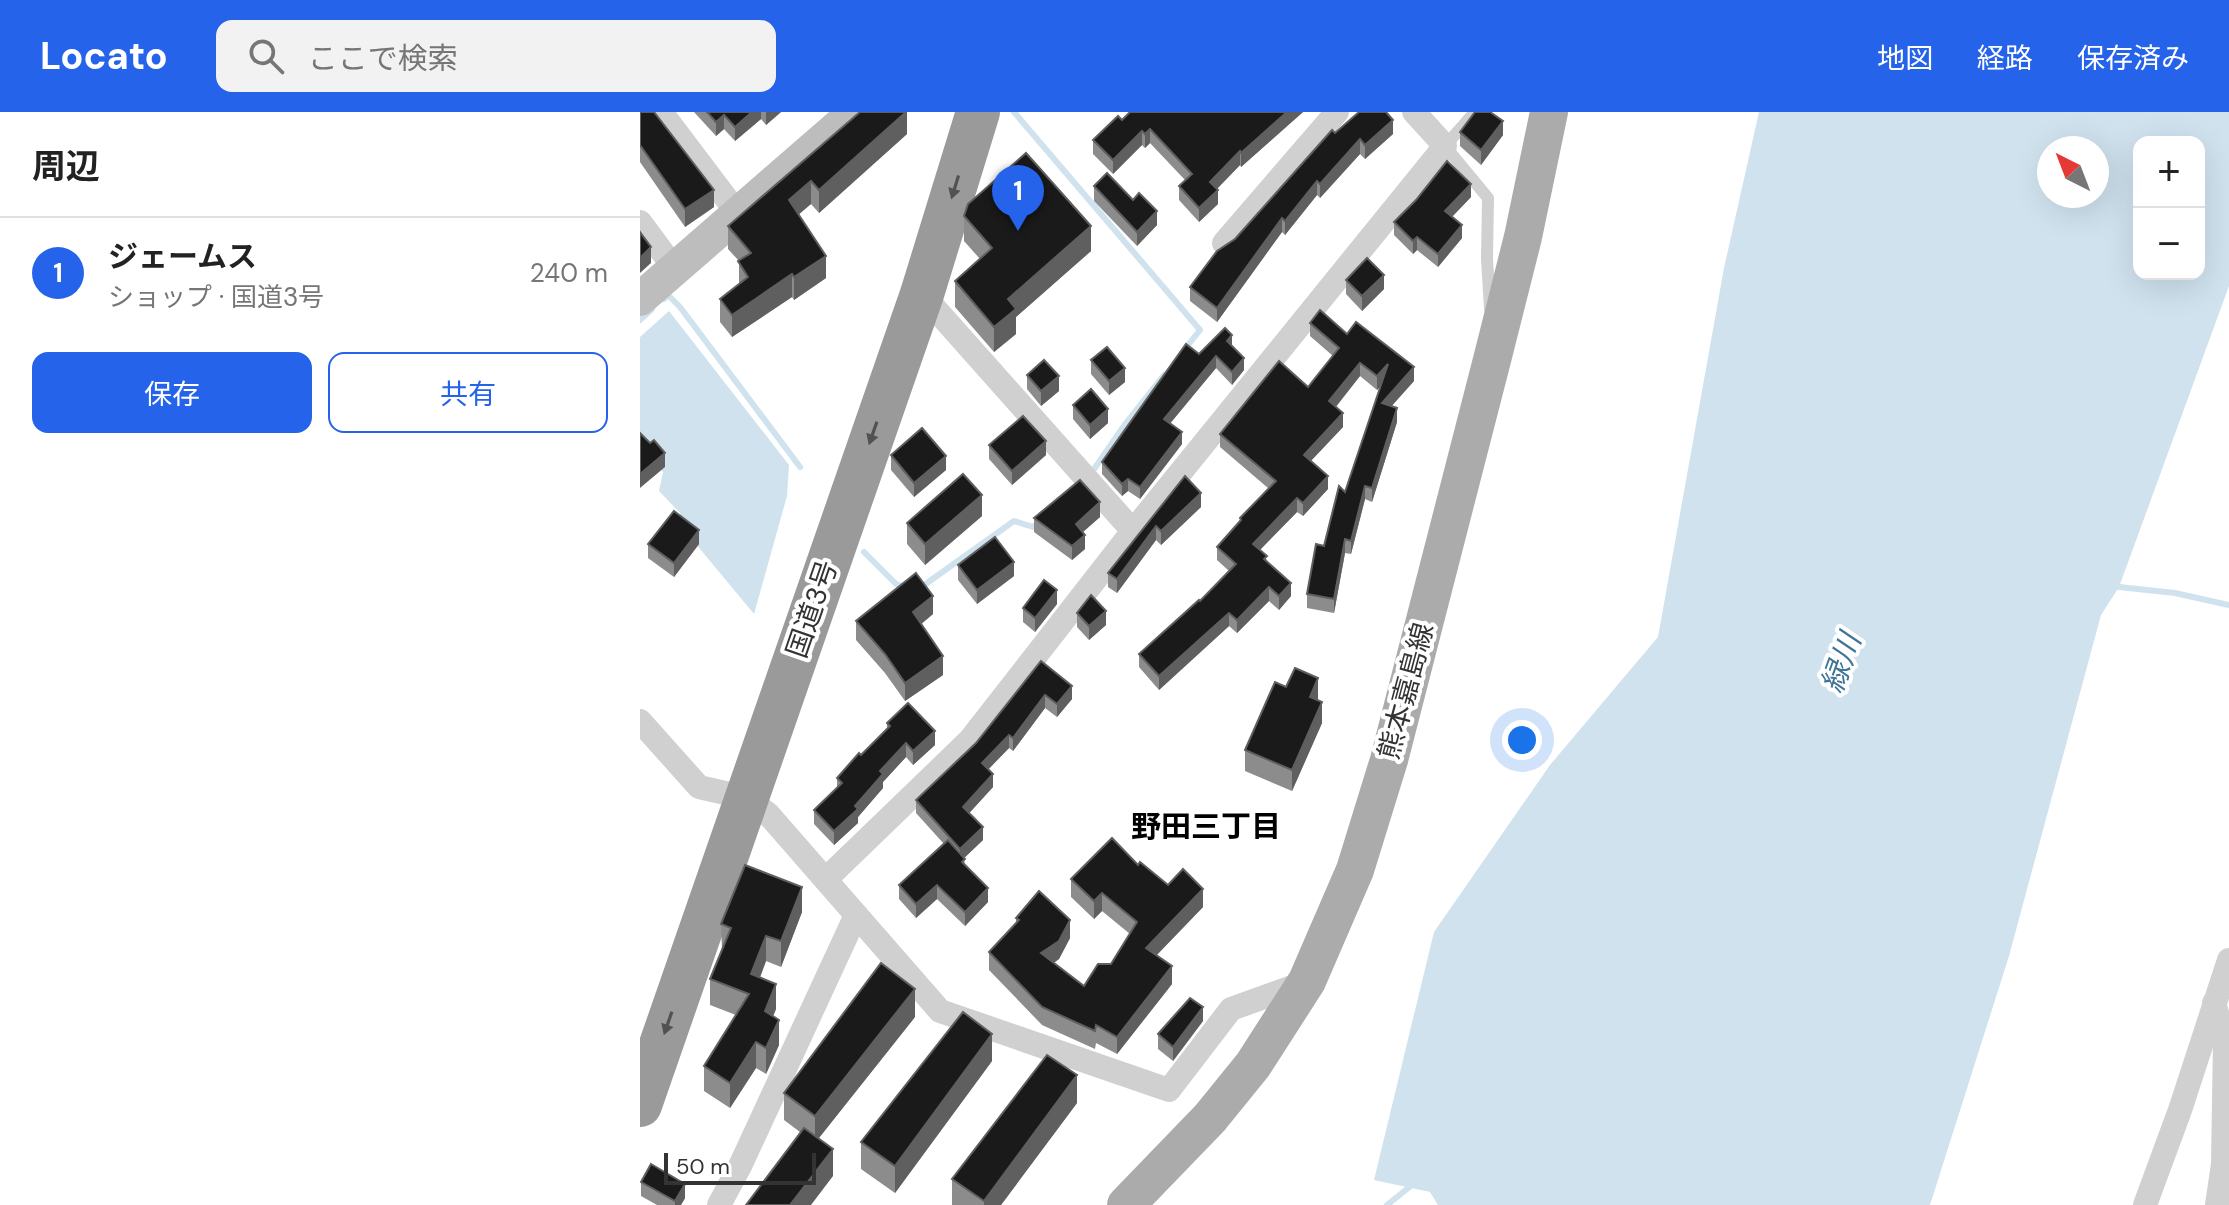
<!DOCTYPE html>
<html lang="ja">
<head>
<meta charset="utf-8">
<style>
	body { margin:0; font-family:"DM Sans","Noto Sans JP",sans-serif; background:#f2f2f2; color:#222 }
	.controls { position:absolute; right:24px; top:24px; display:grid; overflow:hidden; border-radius:16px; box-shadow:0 8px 32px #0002 }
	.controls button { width:72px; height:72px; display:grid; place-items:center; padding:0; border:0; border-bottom:2px solid #e0e0e0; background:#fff; color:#222; font:40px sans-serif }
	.compass { position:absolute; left:1397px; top:24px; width:72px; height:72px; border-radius:50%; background:#fff; box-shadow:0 8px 32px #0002; rotate:318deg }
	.scale { position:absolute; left:24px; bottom:20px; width:152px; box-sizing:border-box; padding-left:8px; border:4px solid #333; border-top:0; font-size:22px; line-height:28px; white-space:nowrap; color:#333; -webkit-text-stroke:6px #fff; paint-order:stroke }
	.you { position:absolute; left:882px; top:628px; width:28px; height:28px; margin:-20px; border:6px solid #fff; border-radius:50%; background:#1a73e8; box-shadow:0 0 0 12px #1a73e833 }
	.badge { display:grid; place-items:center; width:52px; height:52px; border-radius:50%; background:#2563eb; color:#fff; font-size:26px; font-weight:700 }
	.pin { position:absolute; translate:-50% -66px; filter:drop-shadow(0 2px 4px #0008) }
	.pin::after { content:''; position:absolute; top:42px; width:28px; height:24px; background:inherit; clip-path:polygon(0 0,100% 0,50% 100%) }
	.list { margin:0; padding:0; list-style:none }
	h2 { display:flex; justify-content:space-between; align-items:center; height:104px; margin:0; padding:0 32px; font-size:34px }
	h2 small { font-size:26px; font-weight:400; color:#767676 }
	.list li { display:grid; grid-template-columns:52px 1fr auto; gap:24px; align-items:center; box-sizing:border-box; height:112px; padding:0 32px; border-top:2px solid #e0e0e0 }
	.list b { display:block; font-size:30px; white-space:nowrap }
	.list p { margin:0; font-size:26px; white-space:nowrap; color:#767676 }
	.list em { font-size:26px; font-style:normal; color:#767676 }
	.actions { display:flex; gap:16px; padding:24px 32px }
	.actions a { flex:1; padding:18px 0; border:2px solid #2563eb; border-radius:16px; text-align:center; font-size:28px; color:#2563eb }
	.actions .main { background:#2563eb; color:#fff }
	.icon { flex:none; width:44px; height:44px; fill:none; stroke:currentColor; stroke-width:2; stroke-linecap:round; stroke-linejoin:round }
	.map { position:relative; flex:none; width:1589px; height:1093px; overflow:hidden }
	header { display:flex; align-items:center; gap:48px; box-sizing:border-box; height:112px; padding:0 40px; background:#2563eb; color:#fff }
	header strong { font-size:38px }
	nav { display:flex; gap:44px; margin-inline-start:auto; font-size:28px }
	.search { width:560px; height:72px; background:#f2f2f2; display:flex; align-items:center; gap:20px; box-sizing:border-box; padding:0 28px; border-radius:16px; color:#767676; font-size:30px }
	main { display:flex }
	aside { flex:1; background:#fff }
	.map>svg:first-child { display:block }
</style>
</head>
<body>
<header>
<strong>Locato</strong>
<div class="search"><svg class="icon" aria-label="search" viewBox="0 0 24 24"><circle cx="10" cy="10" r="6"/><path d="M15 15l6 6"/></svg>ここで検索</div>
<nav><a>地図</a><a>経路</a><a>保存済み</a></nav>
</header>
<main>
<aside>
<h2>周辺<small></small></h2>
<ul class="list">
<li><span class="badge">1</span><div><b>ジェームス</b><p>ショップ · 国道3号</p></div><em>240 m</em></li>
</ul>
<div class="actions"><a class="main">保存</a><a>共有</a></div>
</aside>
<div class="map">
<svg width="1589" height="1093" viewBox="0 0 1589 1093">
	<rect width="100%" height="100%" fill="#fff"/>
	<g fill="#cfe2ee" fill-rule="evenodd">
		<path d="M1119,0H1589V174L1479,475L1461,503L1369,844L1290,1093H798L790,1080L734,1068L794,820L910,653L1018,525L1084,156ZM1499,30H1559V162H1499ZM1409,36H1457V84H1409Z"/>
		<polygon points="29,199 149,353 147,384 114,502 41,414 40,401 19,379 23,360 0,334 0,225"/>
	</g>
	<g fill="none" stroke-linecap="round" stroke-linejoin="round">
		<g stroke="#cfe2ee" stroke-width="6">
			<polyline points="374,0 560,218 544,238"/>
			<polyline points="24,187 28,183 40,195 160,355"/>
			<polyline points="0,208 12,197"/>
			<polyline points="450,363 486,311 524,263"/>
			<polyline points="224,440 256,472 266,475"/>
			<polyline points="1479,475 1535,481 1589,493"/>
			<polyline points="280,476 374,409 393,415 398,411"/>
			<polyline points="747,1093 772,1073"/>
		</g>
		<polyline stroke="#d0d0d0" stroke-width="12" points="835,0 805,34 848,86 847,147 850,197"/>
		<g stroke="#d0d0d0" stroke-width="24">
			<polyline points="21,0 98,102"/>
			<polyline points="0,110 35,157"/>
			<polyline points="584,131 697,0"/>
			<polyline points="282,182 493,419"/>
			<polyline points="0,609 59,675 107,686 128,702 300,899 529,978 591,897 666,870"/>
			<polyline points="186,767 330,628 493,419 805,34 774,0"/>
			<polyline points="1574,891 1585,928 1583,1052 1577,1093"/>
			<polyline points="79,1093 101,1052 216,803"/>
			<polyline points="1505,1093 1540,998 1589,848"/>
		</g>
		<polyline stroke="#bdbdbd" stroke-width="34" points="0,187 215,0"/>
		<polyline stroke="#ababab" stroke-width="38" points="486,1093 570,1006 613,953 667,869 715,758 749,648 853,244 883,125 909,0"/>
		<polyline stroke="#9a9a9a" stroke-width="44" points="0,993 282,182 338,0"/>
	</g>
	<g fill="#8c8c8c">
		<polygon points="0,0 74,95 45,115 0,50"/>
		<polygon points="54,0 141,0 126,13 121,7 95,29 84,17 76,24"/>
		<polygon points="220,0 267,22 179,101 171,92 158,102 186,166 154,188 152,185 92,225 80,210 80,187 99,172 99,149 88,137 88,114"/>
		<polygon points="663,0 601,55 600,53 577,77 578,92 559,110 539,88 539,74 545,68 510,31 505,36 502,33 473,62 453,42 453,28 482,8"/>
		<polygon points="820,20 863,23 841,53 820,34"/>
		<polygon points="695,21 753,22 725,47 720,42 680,86 677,83 645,123 642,120 577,210 550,189 550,175"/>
		<polygon points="454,74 517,113 497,134 454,89"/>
		<polygon points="831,85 812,105 822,126 798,155 777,138 773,142 754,123 754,110"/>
		<polygon points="324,104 451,139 376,205 376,222 354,240 315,195 315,169 340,147 324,129"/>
		<polygon points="706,168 744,177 722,199 706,182"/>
		<polygon points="670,211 707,222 774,269 751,294 757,310 732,390 725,387 711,442 705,441 694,501 667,496 667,482 684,434 705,380 741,274 737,278 720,264 696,295 703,315 671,349 688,377 663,404 657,400 620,438 651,484 639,498 629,489 597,521 589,514 519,578 499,555 499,542 560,489 589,459 577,448 577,435 600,409 600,406 628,376 580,335 580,322 668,275 693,244 670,224"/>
		<polygon points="592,234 604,258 592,273 576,256 530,311 542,332 500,387 488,379 482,384 462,362 462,350 559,242"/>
		<polygon points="451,248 485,270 469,283 451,262"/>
		<polygon points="387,263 419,279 401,294 387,277"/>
		<polygon points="433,293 468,311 450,327 433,307"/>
		<polygon points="349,333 406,343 372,373 349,347"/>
		<polygon points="251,343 306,358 274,385 251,358"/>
		<polygon points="545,364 561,395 521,433 516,428 477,481 468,475 468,461"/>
		<polygon points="342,404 285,453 267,432 267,411"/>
		<polygon points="460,405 443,420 445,437 432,448 394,420 394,406"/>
		<polygon points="8,432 59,432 34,465 8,446"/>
		<polygon points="318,453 374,464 337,492 318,468"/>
		<polygon points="417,492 395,520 383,510 383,496"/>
		<polygon points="437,501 466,513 449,528 437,515"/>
		<polygon points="293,502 281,512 303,563 265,589 245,561 216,528 216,509"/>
		<polygon points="401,549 432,587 417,605 405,596 373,639 369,636 348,657 353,675 329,701 343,728 324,746 325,754 348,790 325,814 297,787 276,806 259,787 259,773 304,732 276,701 276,688 336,631"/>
		<polygon points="646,575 678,587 682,611 652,679 605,659 605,638"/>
		<polygon points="247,611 295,633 273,653 266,645 243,670 243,676 218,705 218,711 194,733 174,712 174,698 197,676 197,666 221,643 247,616"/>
		<polygon points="498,753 563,795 516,844 532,872 477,942 456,931 455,937 402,913 349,858 349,840 376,811 376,806 430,826 419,847 414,851 444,874 471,852 490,822 462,799 454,807 431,785 431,767"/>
		<polygon points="162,800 141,855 126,849 120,866 136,897 133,904 139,933 126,962 116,956 90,996 64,979 64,954 96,903 70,893 70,867 82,838 81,812"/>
		<polygon points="275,905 178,1027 193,1064 160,1020 144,1008 144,981"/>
		<polygon points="563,909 533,949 518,937 518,922"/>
		<polygon points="352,949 255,1081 221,1057 221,1030"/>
		<polygon points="437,991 361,1093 312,1093 312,1067"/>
		<polygon points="1,1070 45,1086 41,1093 17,1093 1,1084"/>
	</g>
	<g fill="#5f5f5f">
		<polygon points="112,0 121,0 121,7 95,29 95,15"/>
		<polygon points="126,0 141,0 126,13"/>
		<polygon points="267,0 267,22 179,101 179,78"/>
		<polygon points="647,0 663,0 601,55 601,41"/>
		<polygon points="84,3 84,17 76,24 76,10"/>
		<polygon points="753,8 753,22 725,47 725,33"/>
		<polygon points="863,9 863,23 841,53 841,38"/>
		<polygon points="510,17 510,31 505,36 505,22"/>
		<polygon points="502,19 502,33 473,62 473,48"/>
		<polygon points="720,27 720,42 680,86 680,72"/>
		<polygon points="600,39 600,53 570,84 570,70"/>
		<polygon points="171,69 171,92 149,111 149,88"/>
		<polygon points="677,69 677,83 645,123 645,109"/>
		<polygon points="831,72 831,85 805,112 805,99"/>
		<polygon points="74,78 74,95 45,115 45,97"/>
		<polygon points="578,78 578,92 559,110 559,96"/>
		<polygon points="517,99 517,113 497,134 497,120"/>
		<polygon points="642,106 642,120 577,210 577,196"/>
		<polygon points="822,113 822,126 798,155 798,142"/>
		<polygon points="451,114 451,139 376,205 376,222 354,240 354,215 368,187"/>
		<polygon points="777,125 777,138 773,142 773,129"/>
		<polygon points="11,135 11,151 0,161 0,146"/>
		<polygon points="186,144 186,166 154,188 154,165"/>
		<polygon points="152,162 152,185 92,225 92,203"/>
		<polygon points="744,163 744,177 722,199 722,184"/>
		<polygon points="592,223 592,235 587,229"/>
		<polygon points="576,244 576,256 524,319 524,307"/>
		<polygon points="604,246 604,258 592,273 592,260"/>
		<polygon points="720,251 720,264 689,303 689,289"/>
		<polygon points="748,252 748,266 737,278 737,264"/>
		<polygon points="774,255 774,269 742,305 742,291"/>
		<polygon points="485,256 485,270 469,283 469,269"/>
		<polygon points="419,264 419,279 401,294 401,279"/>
		<polygon points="757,296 757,310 732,390 732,376"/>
		<polygon points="468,297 468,311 450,327 450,313"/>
		<polygon points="703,301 703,315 664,356 664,343"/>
		<polygon points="542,320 542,332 500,387 500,375"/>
		<polygon points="406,329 406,343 372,373 372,359"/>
		<polygon points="25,341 25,355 0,376 0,362"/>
		<polygon points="306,344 306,358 274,385 274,371"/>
		<polygon points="688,364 688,377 663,404 663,391"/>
		<polygon points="488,367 488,379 482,384 482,372"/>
		<polygon points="725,374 725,387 711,442 711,429"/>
		<polygon points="561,381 561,395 521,433 521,419"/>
		<polygon points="342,383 342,404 285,453 285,432"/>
		<polygon points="657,386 657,400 613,445 613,432"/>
		<polygon points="460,390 460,405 436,426 436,412"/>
		<polygon points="516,414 516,428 477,481 477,467"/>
		<polygon points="59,418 59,432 34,465 34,451"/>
		<polygon points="445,423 445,437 432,448 432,434"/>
		<polygon points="705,427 705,441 694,501 694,487"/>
		<polygon points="374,450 374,464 337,492 337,478"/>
		<polygon points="651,471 651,484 639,498 639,484"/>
		<polygon points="629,475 629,489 597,521 597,508"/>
		<polygon points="417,478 417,492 395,520 395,506"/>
		<polygon points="293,484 293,502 273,519 273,500"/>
		<polygon points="466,499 466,513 449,528 449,514"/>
		<polygon points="589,501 589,514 519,578 519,564"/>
		<polygon points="303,544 303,563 265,589 265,571"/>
		<polygon points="678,566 678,587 670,606 670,585"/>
		<polygon points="432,574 432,587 417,605 417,592"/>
		<polygon points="405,583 405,596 373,639 373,626"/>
		<polygon points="682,590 682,611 652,679 652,658"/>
		<polygon points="295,619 295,633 273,653 273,639"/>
		<polygon points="369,623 369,636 342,664 342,651"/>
		<polygon points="266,631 266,645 243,670 243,676 218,705 218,711 194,733 194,719 240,659"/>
		<polygon points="353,662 353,675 323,708 323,695"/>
		<polygon points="343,715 343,728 320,750 320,737"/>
		<polygon points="297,773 297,787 276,806 276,792"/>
		<polygon points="162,775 162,800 141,855 141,829"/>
		<polygon points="348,776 348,790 325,814 325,800"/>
		<polygon points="563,777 563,795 506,854 506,836"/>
		<polygon points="462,781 462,799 454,807 454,789"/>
		<polygon points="430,808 430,826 419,847 401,859 401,841"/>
		<polygon points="126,824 126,849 111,888 111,862"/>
		<polygon points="532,854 532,872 477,942 477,925"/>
		<polygon points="136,872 136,897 125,924 125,899"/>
		<polygon points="275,877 275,905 175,1031 175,1004"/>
		<polygon points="563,895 563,909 533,949 533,935"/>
		<polygon points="139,908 139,933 126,962 126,936"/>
		<polygon points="352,922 352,949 255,1081 255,1054"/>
		<polygon points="116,930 116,956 90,996 90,971"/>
		<polygon points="437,963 437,991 361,1093 344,1093 344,1089"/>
		<polygon points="193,1037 193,1064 171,1093 150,1093"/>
		<polygon points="45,1072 45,1086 41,1093 35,1093 35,1089"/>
	</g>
	<g fill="#1a1a1a" stroke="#5f5f5f" stroke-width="2">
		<polygon points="0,0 14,0 74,78 45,97 0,33"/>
		<polygon points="67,0 112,0 95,15 84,3 76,10"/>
		<polygon points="220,0 266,0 179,78 171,69 149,88 186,144 154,165 152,162 92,203 80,187 108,165 98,149 111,141 88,114"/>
		<polygon points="490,0 647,0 601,41 600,39 570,70 578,78 559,96 539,74 552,62 510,17 505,22 502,19 473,48 453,28 478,4 482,8"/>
		<polygon points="719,0 746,0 753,8 725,33 720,27 680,72 677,69 645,109 642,106 577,196 550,175 577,139 595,127 692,18 695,21"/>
		<polygon points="835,0 850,0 863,9 841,38 820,20"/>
		<polygon points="386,41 451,114 368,187 376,197 354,215 315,169 352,136 324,104 328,92"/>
		<polygon points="807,49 831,72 805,99 822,113 798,142 777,125 773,129 754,110 776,88"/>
		<polygon points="467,61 493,88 499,81 517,99 497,120 454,74"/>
		<polygon points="0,120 11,135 0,146"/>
		<polygon points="727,146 744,163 722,184 706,168"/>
		<polygon points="680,198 707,222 716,210 774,255 742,291 757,296 732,376 725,374 711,429 705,427 694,487 667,482 676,432 684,434 699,374 705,380 748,252 737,264 720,251 689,289 703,301 664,343 688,364 663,391 657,386 613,432 627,444 624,447 651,471 639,484 629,475 597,508 589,501 519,564 499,542 559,488 560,489 596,452 577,435 601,408 600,406 636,369 580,322 639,249 668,275 699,236 670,211"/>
		<polygon points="585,216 592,223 587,229 604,246 592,260 576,244 524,307 542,320 500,375 488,367 482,372 462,350 546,232 559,242"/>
		<polygon points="467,235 485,256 469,269 451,248"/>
		<polygon points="404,248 419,264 401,279 387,263"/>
		<polygon points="451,277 468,297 450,313 433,293"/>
		<polygon points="383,304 406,329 372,359 349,333"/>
		<polygon points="282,316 306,344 274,371 251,343"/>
		<polygon points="0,321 10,331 14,328 25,341 0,362"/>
		<polygon points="323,362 342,383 285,432 267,411"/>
		<polygon points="545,364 561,381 521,419 516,414 477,467 468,461"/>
		<polygon points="440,368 460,390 436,412 445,423 432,434 394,406"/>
		<polygon points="34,399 59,418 34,451 8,432"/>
		<polygon points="355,425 374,450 337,478 318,453"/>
		<polygon points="276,461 293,484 273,500 303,544 265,571 245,542 216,509"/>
		<polygon points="404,468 417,478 395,506 383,496"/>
		<polygon points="451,483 466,499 449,514 437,501"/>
		<polygon points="401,549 432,574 417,592 405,583 373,626 369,623 342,651 353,662 323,695 343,715 320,737 276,688 336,631"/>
		<polygon points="655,556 678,566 670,585 682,590 652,658 605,638 635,570 646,575"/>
		<polygon points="268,591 295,619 273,639 266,631 240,659 243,662 215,694 218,697 194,719 174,698 202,671 197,666 219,641 221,643 250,614 247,611"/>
		<polygon points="472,726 498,753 500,750 528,773 543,757 563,777 506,836 532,854 477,925 456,913 455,919 402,895 349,840 379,808 376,806 399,779 430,808 419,829 401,841 444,874 458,852 471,852 497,810 462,781 454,789 431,767"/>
		<polygon points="308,728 325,747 322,750 348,776 325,800 297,773 276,792 259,773"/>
		<polygon points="105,753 162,775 141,829 126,824 111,862 136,872 125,899 139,908 126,936 116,930 90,971 64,954 109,882 70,867 91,816 81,812"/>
		<polygon points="241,851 275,877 175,1004 144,981"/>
		<polygon points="550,886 563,895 533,935 518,922"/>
		<polygon points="323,900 352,922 255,1054 221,1030"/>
		<polygon points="407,943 437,963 344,1089 312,1067"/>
		<polygon points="164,1016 193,1037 150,1093 106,1093"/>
		<polygon points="11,1052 45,1072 35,1089 1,1070"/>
	</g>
	<defs><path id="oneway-solid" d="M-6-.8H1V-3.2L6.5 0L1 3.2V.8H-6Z" transform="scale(2)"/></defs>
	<g fill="#525252">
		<use href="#oneway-solid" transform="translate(315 75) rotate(107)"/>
		<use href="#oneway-solid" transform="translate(233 321) rotate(109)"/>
		<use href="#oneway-solid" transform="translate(28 911) rotate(109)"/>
	</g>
	<g text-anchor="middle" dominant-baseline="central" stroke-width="8" stroke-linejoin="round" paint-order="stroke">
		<g font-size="28" fill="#333" stroke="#fff">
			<text transform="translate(172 497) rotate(-71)">国道3号</text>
			<text transform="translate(766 579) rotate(-75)">熊本嘉島線</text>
		</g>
		<g font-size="30" font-style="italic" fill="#3f7597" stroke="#fff">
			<text transform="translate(1201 551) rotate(-70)">緑川</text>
		</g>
		<g font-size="30" font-weight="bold" fill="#000" stroke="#fff">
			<text x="566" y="714">野田三丁目</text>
		</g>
	</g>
</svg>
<div class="controls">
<button>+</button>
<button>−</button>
</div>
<svg class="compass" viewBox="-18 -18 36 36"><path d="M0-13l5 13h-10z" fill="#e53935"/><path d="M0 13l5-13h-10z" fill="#767676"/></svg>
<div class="scale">50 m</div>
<div class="you"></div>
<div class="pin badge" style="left:378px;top:119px">1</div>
</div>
</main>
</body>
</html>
